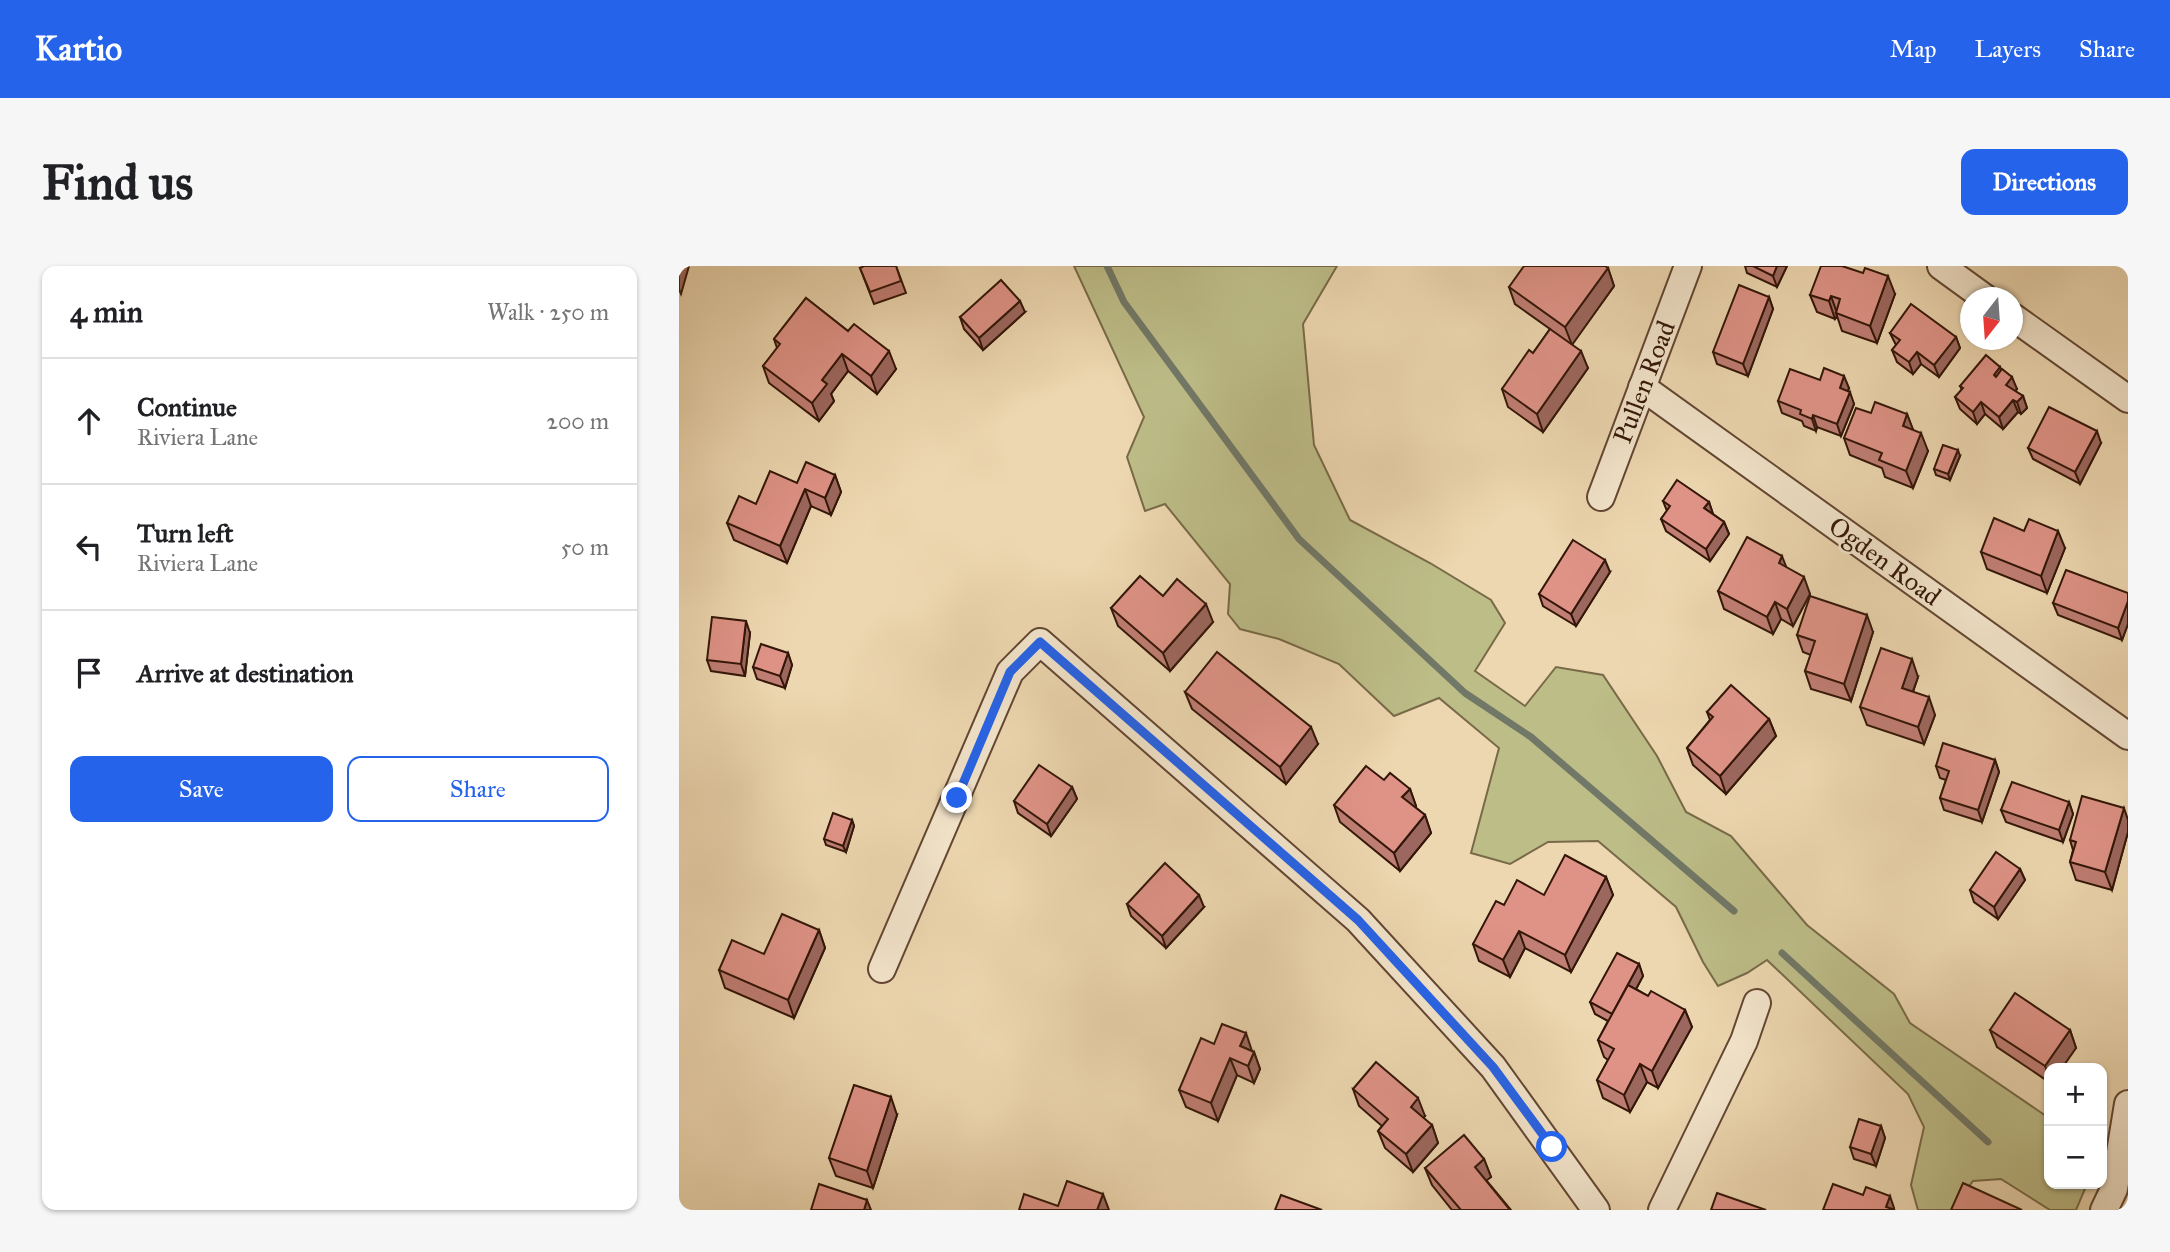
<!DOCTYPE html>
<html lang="en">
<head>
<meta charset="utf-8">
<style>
	body { margin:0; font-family:"IM FELL Great Primer",serif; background:#f6f6f6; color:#202124 }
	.controls { position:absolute; right:21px; bottom:21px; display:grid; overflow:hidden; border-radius:14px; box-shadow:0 2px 5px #0004 }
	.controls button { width:63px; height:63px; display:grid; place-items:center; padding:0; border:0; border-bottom:2px solid #e0e0e0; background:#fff; color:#202124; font:35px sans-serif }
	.compass { position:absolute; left:1281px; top:21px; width:63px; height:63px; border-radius:50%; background:#fff; box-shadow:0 2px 5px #0004; rotate:197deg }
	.stop { position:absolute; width:21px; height:21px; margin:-16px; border:5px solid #2563eb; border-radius:50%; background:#fff }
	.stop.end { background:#2563eb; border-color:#fff; box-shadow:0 2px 7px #0008 }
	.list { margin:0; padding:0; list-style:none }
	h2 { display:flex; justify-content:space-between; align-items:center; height:91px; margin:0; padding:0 28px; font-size:30px }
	h2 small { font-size:23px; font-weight:400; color:#757577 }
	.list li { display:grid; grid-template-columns:46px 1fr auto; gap:21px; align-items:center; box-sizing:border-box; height:126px; padding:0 28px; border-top:2px solid #e0e0e0 }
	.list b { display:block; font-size:26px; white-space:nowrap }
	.list p { margin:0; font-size:23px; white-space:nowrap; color:#757577 }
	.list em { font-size:23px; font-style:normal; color:#757577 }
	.actions { display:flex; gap:14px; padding:21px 28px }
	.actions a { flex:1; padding:16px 0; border:2px solid #2563eb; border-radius:14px; text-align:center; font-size:24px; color:#2563eb }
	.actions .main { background:#2563eb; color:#fff }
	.icon { flex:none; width:38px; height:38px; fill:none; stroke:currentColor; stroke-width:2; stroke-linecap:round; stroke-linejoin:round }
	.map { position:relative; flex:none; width:1449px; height:944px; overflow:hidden; border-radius:14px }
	header { display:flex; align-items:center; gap:42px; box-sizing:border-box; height:98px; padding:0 35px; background:#2563eb; color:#fff }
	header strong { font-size:33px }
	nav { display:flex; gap:38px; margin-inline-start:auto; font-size:24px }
	.intro { display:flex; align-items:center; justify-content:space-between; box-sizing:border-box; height:168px; padding:0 42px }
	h1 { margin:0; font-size:49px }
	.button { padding:18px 32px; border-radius:14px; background:#2563eb; color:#fff; font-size:24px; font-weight:700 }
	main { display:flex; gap:42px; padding:0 42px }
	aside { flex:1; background:#fff; border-radius:14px; box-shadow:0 2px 5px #0004 }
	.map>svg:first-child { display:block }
</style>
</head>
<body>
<header>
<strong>Kartio</strong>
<nav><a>Map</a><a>Layers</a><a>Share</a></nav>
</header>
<div class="intro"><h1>Find us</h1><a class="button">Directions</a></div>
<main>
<aside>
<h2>4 min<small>Walk · 250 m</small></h2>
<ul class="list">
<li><svg class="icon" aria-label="ahead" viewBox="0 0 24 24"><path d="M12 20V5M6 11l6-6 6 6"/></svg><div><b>Continue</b><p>Riviera Lane</p></div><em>200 m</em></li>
<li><svg class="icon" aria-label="left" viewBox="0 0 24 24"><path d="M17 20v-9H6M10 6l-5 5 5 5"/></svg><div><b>Turn left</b><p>Riviera Lane</p></div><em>50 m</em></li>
<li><svg class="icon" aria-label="arrive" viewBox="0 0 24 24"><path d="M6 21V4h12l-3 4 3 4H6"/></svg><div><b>Arrive at destination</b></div></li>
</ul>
<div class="actions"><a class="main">Save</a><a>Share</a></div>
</aside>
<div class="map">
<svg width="1449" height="944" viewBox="0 0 1449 944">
	<rect width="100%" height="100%" fill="#edd7b0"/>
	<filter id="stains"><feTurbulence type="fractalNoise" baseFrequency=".00286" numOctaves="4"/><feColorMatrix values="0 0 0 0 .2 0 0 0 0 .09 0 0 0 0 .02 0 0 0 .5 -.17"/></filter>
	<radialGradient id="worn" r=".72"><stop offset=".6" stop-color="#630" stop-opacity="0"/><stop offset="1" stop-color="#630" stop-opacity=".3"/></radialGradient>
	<polygon fill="#bdbd88" stroke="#786a48" stroke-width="2" points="395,0 658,0 624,58 635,179 671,254 751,297 812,334 826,357 796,405 846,440 877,401 924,409 978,490 1007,546 1052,570 1128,659 1215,728 1231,757 1370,852 1370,918 1408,918 1397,944 1371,944 1322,913 1294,915 1273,944 1239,944 1232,919 1245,861 1229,828 1088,694 1068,707 1039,720 1024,696 997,641 919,575 869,576 831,598 792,587 820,482 760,432 715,450 660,398 600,373 561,363 549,348 551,318 486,238 466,245 448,191 465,151"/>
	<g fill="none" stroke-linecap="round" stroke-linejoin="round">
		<g stroke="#717867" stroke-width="7">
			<polyline points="428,0 445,36 620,273 786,427 852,471 1055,645"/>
			<polyline points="1103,687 1309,876"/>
		</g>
		<g stroke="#624632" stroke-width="30">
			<g id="street">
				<polyline points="1262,0 1306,32"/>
				<polyline points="1334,51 1449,133"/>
				<polyline points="963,121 1449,470"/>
				<polyline points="922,231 1009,0"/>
				<polyline points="203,703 331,406 361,376 679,654 814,801 917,944"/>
				<polyline points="983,944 1065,775 1078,737"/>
				<polyline points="1425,944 1435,923 1449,838"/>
			</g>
		</g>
		<use href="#street" stroke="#f3e5cc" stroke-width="26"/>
	</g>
	<g fill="#c07e74" stroke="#331608" stroke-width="2">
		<polygon points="217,0 227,27 195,38 181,2"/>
		<polygon points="1066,0 1108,0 1098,21 1068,7"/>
		<polygon points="929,2 935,20 893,78 909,102 864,166 829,141 823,123 854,87 871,63 836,38 830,21"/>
		<polygon points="1216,28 1198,77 1163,65 1158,50 1156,53 1138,46 1131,29"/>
		<polygon points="1090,31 1094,43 1069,110 1038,98 1034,86"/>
		<polygon points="127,32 217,103 198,128 169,105 152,128 155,135 140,155 90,117 84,100 98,82 95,73"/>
		<polygon points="346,46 304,84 285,63 281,51"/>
		<polygon points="1211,67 1277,71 1281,82 1260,111 1242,98 1234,108 1218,96 1213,84 1217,79"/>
		<polygon points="1321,101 1322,104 1338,123 1336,125 1344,130 1348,142 1342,148 1339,146 1324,163 1306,148 1298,158 1281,143 1276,131 1283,124 1281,120"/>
		<polygon points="1141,114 1170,122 1169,125 1175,138 1162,170 1138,161 1137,165 1125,160 1123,155 1103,147 1099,135"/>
		<polygon points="1192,147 1228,148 1234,164 1249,185 1234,222 1206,211 1203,202 1171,189 1165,172"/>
		<polygon points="1422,177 1401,218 1354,193 1349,182"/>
		<polygon points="1281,190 1271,214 1257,209 1255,203"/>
		<polygon points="156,209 162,226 152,249 132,240 108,297 55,274 48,257 77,238 118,217"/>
		<polygon points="984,235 1030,236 1034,248 1045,256 1050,268 1031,295 987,265 982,253 988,245"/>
		<polygon points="1386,282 1368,327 1308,303 1302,286"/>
		<polygon points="1107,301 1131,328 1114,360 1102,353 1094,368 1045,343 1039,325"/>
		<polygon points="931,306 897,360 864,340 860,328"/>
		<polygon points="1449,327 1449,358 1443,374 1379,349 1374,337"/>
		<polygon points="484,330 534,356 491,405 439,360 432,342"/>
		<polygon points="1194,366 1172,435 1132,423 1126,405 1132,389 1124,386 1118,369"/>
		<polygon points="71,367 66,410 32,405 28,394"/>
		<polygon points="109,387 113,399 106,422 78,413 74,401"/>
		<polygon points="1239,411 1234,426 1256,449 1245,478 1188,459 1181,441"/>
		<polygon points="506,426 639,478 607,518 513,443"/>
		<polygon points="1028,446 1090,453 1097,470 1047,528 1014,499 1008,482 1031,454"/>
		<polygon points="1316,494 1320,506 1303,556 1265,544 1261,532 1267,514 1261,512 1257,500"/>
		<polygon points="705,514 731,523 737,540 736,541 746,549 752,567 721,605 661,556 655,539"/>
		<polygon points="393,521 398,533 372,570 339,547 335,535"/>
		<polygon points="1390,536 1394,548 1384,576 1327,556 1322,544"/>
		<polygon points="173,554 175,560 167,586 147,579 145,573"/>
		<polygon points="1449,554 1449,566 1433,624 1397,614 1391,596 1394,584 1391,574"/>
		<polygon points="1341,603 1346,614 1319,653 1295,636 1291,624"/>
		<polygon points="927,611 934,629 892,706 846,682 831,711 800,695 794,678 825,639 865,629"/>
		<polygon points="448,638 525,641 487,682 452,650"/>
		<polygon points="140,664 146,682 115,752 46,722 40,704 85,688"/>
		<polygon points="960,698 964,710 957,723 969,730 1006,744 1013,761 979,822 968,816 951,846 924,832 918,814 929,794 925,791 919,774 929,755 916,748 911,736"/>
		<polygon points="1311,764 1391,764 1397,782 1370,802 1370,816 1318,781"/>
		<polygon points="535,778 575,786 581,803 575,817 558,809 539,855 507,841 500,824"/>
		<polygon points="674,823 746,850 744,852 753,859 759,877 734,906 706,882 699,865 703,860 680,840"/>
		<polygon points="218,849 194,922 157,910 150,892"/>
		<polygon points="1202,860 1206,872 1197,900 1175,893 1171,881"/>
		<polygon points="805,893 812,911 807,914 832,944 773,944 753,919 746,902"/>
	</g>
	<g fill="#9c675e" stroke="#331608" stroke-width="2">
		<polygon points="2,0 10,0 2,28 0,23 0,6"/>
		<polygon points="1098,0 1108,0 1098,21 1094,10"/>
		<polygon points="929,2 935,20 893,79 886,61"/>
		<polygon points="1209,10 1216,28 1198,77 1191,60"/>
		<polygon points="1152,30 1158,47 1157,47 1158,50 1156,53 1150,35"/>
		<polygon points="1090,31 1094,43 1069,110 1064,98"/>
		<polygon points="341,35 346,46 304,84 300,72"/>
		<polygon points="1277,71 1281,82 1260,111 1255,99"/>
		<polygon points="210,85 217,103 198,128 192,110"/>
		<polygon points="902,85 909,102 864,166 858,148"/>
		<polygon points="1238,86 1242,98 1234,108 1230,96"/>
		<polygon points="163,88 169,105 152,128 155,135 140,155 133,137 143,114"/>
		<polygon points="1321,101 1325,112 1319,121 1315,109"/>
		<polygon points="1165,110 1170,122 1165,134 1161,122"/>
		<polygon points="1333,111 1338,123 1331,131 1327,119"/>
		<polygon points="1171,126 1175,138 1162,170 1158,158"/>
		<polygon points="1344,130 1348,142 1342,148 1338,136"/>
		<polygon points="1334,134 1339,146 1324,163 1320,151"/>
		<polygon points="1302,136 1306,148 1298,158 1294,146"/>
		<polygon points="1228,148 1235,166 1224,160"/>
		<polygon points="1134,149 1138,161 1137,165 1133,153"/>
		<polygon points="1418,165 1422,177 1401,218 1396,206"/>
		<polygon points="1242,167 1249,185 1234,222 1227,205"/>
		<polygon points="1279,184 1281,190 1271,214 1269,208"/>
		<polygon points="156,209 162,226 152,249 146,232"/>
		<polygon points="126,223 132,240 108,297 101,280"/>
		<polygon points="1030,236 1034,248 1025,242"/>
		<polygon points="1045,256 1050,268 1031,295 1027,283"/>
		<polygon points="1379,265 1386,282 1368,327 1362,310"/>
		<polygon points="1103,290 1110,308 1100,297"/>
		<polygon points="926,294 931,306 897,360 892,348"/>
		<polygon points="1125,311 1131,328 1114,360 1108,343"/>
		<polygon points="1449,335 1449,358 1443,374 1439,362"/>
		<polygon points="1096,336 1102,353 1094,368 1088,351"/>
		<polygon points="527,338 534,356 491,405 484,387"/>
		<polygon points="1188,349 1194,366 1172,435 1165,418"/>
		<polygon points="67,355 71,367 66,410 62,398"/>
		<polygon points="109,387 113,399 106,422 101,410"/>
		<polygon points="1233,393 1239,411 1229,439 1223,422"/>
		<polygon points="1250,431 1256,449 1245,478 1239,461"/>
		<polygon points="1090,453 1097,470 1047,528 1041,510"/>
		<polygon points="632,461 639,478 607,518 601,501"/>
		<polygon points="1316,494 1320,506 1303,556 1299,544"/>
		<polygon points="393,521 398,533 372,570 368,558"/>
		<polygon points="731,523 737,540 730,549 723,531"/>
		<polygon points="1390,536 1394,548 1384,576 1380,564"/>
		<polygon points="1445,542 1449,554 1449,566 1433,624 1426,606"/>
		<polygon points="746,549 752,567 721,605 715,587"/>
		<polygon points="173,554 175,560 167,586 164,580"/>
		<polygon points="1341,603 1346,614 1319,653 1315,641"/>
		<polygon points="927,611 934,629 892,706 886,689"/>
		<polygon points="520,629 525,641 487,682 483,670"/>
		<polygon points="140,664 146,682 115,752 109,734"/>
		<polygon points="840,665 846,682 831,711 824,694"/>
		<polygon points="960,698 964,710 938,759 933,748"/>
		<polygon points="1006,744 1013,761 979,822 973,805"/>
		<polygon points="1391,764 1397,782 1383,802 1370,802 1370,811 1366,800"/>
		<polygon points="567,767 573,785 561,780"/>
		<polygon points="575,786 581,803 575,817 569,800"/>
		<polygon points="551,792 558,809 539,855 532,837"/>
		<polygon points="961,798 968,816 951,846 945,829"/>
		<polygon points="212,831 218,849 194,922 188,905"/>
		<polygon points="739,832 746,850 738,859 732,841"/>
		<polygon points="753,859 759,877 734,906 727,888"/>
		<polygon points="1202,860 1206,872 1197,900 1192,888"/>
		<polygon points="805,893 812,911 803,918 796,901"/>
		<polygon points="424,928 430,944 418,944"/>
		<polygon points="1211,930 1215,942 1215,944 1207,941"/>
		<polygon points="188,934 192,944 185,944"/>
	</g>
	<g fill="#df9387" stroke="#331608" stroke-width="2">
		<polygon points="185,0 217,0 222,15 191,26 181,2"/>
		<polygon points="845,0 926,0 929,2 886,61 830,21"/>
		<polygon points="1074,0 1098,0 1094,10"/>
		<polygon points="1142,0 1163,0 1184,7 1186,2 1209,10 1191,60 1157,47 1161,33 1152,30 1150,35 1131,29"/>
		<polygon points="322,14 341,35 300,72 281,51"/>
		<polygon points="1060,19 1090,31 1064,98 1034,86"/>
		<polygon points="127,32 169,65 175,58 210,85 192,110 163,88 143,114 148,118 133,137 84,100 101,78 95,73"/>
		<polygon points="1232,38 1277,71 1255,99 1238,86 1230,96 1213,84 1221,74 1211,67"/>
		<polygon points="871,63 902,85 858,148 823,123 850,84 854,87"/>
		<polygon points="1307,89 1321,101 1315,109 1317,111 1323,103 1333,111 1327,119 1344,130 1338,136 1334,134 1320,151 1302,136 1294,146 1276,131 1284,122 1281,120"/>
		<polygon points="1145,102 1165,110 1161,122 1171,126 1158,158 1134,149 1133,153 1121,148 1122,144 1099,135 1111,103 1141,114"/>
		<polygon points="1196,136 1228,148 1224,160 1242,167 1227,205 1200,194 1203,187 1165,172 1177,142 1192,147"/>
		<polygon points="1370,141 1418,165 1396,206 1349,182"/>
		<polygon points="1264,179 1279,184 1269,208 1255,203"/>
		<polygon points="127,196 156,209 146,232 126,223 101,280 48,257 60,230 77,238 91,205 118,217"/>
		<polygon points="998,214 1030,236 1025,242 1045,256 1027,283 982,253 991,240 984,235"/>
		<polygon points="1315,252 1345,265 1350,253 1379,265 1362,310 1302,286"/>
		<polygon points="1068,271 1103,290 1100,297 1125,311 1108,343 1096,336 1088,351 1039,325"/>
		<polygon points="894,274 926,294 892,348 860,328"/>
		<polygon points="1387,304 1449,327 1449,335 1439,362 1374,337"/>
		<polygon points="461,310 484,330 498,313 527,338 484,387 432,342"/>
		<polygon points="1131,330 1188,349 1165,418 1126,405 1136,375 1118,369"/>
		<polygon points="33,351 67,355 62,398 28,394"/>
		<polygon points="82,378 109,387 101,410 74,401"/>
		<polygon points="1202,382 1233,393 1223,422 1250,431 1239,461 1181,441"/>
		<polygon points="538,386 632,461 601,501 506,426"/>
		<polygon points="1052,419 1090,453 1041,510 1008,482 1034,451 1028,446"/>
		<polygon points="1264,477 1316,494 1299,544 1261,532 1270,505 1257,500"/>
		<polygon points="360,499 393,521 368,558 335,535"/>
		<polygon points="687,500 705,514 711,507 731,523 723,531 746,549 715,587 655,539"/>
		<polygon points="1333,516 1390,536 1380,564 1322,544"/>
		<polygon points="1403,530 1445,542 1426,606 1391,596 1397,576 1391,574"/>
		<polygon points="154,547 173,554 164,580 145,573"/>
		<polygon points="1317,586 1341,603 1315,641 1291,624"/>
		<polygon points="886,589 927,611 886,689 840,665 824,694 794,678 817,635 825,639 838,614 865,629"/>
		<polygon points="486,597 520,629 483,670 448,638"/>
		<polygon points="103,648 140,664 109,734 40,704 53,674 85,688"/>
		<polygon points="938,687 960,698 933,748 911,736"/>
		<polygon points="949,719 969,730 972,725 1006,744 973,805 961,798 945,829 918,814 935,783 919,774"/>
		<polygon points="1336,727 1391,764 1366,800 1311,764"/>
		<polygon points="543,758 567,767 561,780 575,786 569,800 551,792 532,837 500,824 522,772 535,778"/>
		<polygon points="697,796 739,832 732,841 753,859 727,888 699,865 709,853 674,823"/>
		<polygon points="175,819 212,831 188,905 150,892"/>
		<polygon points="1180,853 1202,860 1192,888 1171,881"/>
		<polygon points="785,869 805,893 796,901 831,944 782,944 746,902"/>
		<polygon points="388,915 424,928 418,944 340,944 345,928 379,940"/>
		<polygon points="1284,917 1343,944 1272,944"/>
		<polygon points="140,918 188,934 185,944 132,944"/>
		<polygon points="1154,918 1184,929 1187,921 1211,930 1207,941 1216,944 1144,944"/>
		<polygon points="1038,927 1087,944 1032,944"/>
		<polygon points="602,929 643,944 596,944"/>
	</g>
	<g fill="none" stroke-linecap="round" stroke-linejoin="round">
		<polyline stroke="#2563eb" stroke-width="9" points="278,532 331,406 361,376 679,654 814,801 873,881"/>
	</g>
	<g text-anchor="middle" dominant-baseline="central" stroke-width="5" stroke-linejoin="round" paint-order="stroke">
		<g font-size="26" fill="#331608" stroke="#f3e5cc">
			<text transform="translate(965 116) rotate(-69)">Pullen Road</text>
			<text transform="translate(1206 295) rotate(36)">Ogden Road</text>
		</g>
	</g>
	<rect width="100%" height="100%" filter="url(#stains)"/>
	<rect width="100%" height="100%" fill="url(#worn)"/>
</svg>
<div class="controls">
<button>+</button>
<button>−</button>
</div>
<svg class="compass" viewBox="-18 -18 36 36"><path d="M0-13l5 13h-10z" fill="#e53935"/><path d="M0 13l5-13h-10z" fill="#757577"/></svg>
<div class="stop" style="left:873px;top:881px"></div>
<div class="stop end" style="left:278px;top:532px"></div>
</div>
</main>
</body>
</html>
